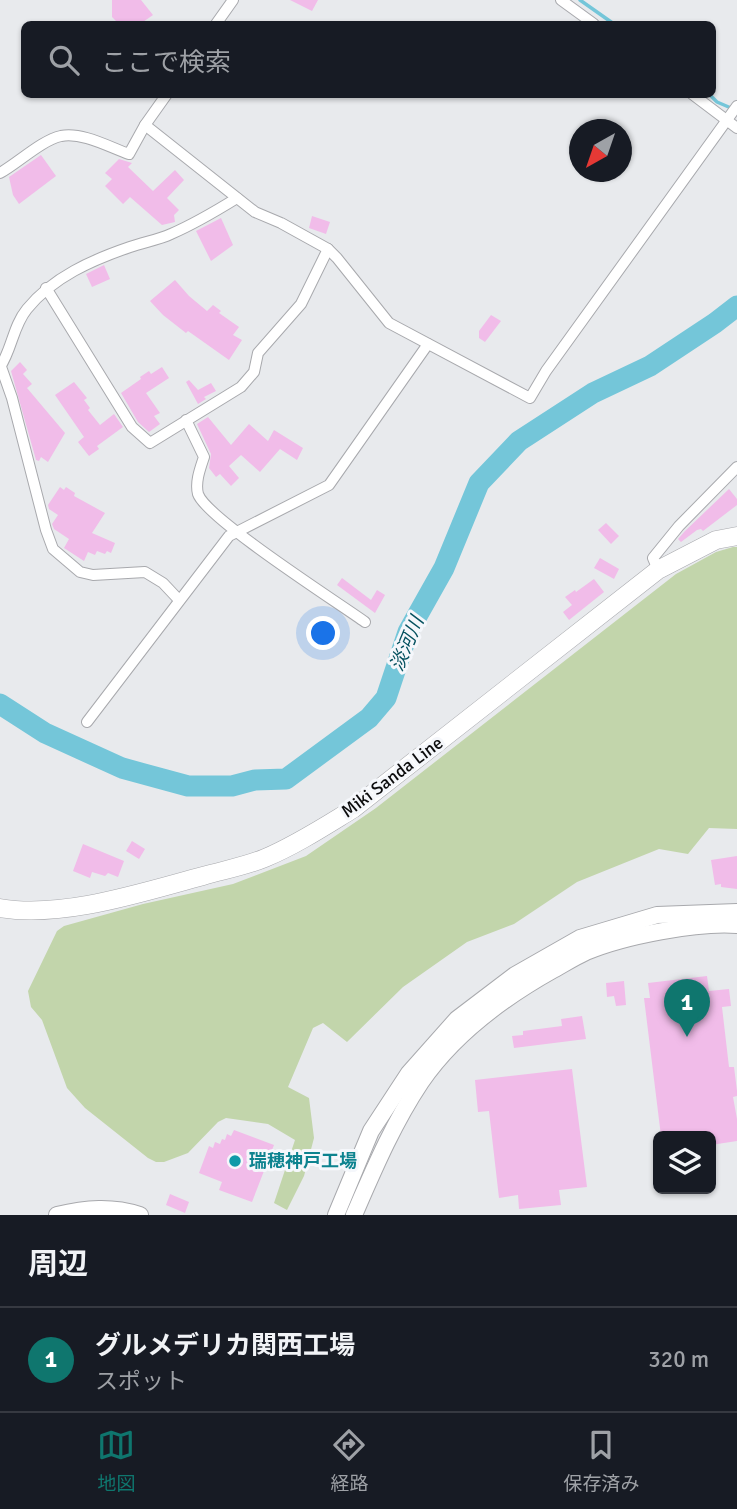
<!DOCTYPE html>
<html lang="ja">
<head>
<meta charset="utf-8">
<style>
	body { margin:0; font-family:Signika,"Noto Sans JP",sans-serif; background:#242831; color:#f1f3f6 }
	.controls { position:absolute; right:21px; bottom:21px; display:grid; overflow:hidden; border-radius:10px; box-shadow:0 2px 5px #0004 }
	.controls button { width:63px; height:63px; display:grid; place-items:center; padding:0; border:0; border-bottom:2px solid #363941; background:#171b24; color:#f1f3f6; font:35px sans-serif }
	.compass { position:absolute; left:569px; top:119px; width:63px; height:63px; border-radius:50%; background:#171b24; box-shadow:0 2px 5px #0004; rotate:220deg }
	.you { position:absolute; left:324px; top:634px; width:24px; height:24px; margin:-18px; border:5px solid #fff; border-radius:50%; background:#1a73e8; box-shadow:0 0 0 10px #1a73e833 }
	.badge { display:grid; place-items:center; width:46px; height:46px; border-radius:50%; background:#0f766e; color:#fff; font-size:23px; font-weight:700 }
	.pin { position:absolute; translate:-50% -58px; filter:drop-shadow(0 2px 4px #0008) }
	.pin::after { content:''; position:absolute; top:37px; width:24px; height:21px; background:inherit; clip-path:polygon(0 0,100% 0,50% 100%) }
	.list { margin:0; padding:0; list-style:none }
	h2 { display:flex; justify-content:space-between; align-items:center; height:91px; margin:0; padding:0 28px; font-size:30px }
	h2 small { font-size:23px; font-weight:400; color:#9ea1a6 }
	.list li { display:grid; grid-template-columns:46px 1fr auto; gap:21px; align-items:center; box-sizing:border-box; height:105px; padding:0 28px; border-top:2px solid #363941 }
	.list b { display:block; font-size:26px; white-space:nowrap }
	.list p { margin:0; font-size:23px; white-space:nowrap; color:#9ea1a6 }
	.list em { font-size:23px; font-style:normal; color:#9ea1a6 }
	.icon { flex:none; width:38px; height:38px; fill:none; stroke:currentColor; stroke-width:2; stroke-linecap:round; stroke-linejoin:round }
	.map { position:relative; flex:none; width:737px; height:1215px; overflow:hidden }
	.search { position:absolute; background:#171b24; box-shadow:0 2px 5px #0004; left:21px; right:21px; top:21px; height:77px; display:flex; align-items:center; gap:18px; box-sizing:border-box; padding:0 24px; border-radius:10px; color:#9ea1a6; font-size:26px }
	.sheet { height:196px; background:#171b24 }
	nav { display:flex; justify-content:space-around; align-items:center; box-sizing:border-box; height:98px; border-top:2px solid #363941; background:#171b24; font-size:19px; color:#9ea1a6 }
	nav a { display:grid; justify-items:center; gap:4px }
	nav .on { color:#0f766e }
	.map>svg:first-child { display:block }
</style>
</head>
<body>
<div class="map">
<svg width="737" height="1215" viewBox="0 0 737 1215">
	<rect width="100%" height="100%" fill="#e8eaed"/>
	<polygon fill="#c2d5ab" points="733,547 737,547 737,829 709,828 688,854 659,849 577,882 514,924 467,942 403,987 347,1042 323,1023 313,1028 288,1087 309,1098 314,1138 304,1176 287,1210 274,1203 295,1140 268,1124 226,1118 218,1122 188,1153 164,1162 156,1162 148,1158 85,1108 67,1088 42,1020 31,1007 28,991 57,931 64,926 143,904 233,884 306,856 376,808 676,574 716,552"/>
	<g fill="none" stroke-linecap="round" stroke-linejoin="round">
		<g stroke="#74c6d9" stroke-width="3.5">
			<polyline points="580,0 614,24"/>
			<polyline points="709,94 717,102 731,108"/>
		</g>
		<polyline stroke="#74c6d9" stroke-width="21" points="0,704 45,733 122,768 188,786 232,786 255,780 286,779 369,718 386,698 408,632 444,568 479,483 519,441 593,393 650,366 715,323 737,306"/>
	</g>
	<g fill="#f1bce9">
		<polygon points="112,0 141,0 153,15 140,24 119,24 112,17"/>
		<polygon points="290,0 318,0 312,11"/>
		<polygon points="41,155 56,176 19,204 13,195 9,177"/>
		<polygon points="119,159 132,163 128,167 153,191 175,170 184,180 167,198 179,210 174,215 175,222 162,225 130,197 123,204 105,186 112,179 105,173"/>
		<polygon points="312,216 330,222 326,234 309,228"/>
		<polygon points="221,218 233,245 211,261 196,231"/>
		<polygon points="104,265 110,279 92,287 86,274"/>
		<polygon points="175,280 189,296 207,311 213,305 221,311 219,313 239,327 233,335 242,340 229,360 188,331 186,333 163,315 150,301"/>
		<polygon points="491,315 501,321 485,342 479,338 479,331"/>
		<polygon points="20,362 27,370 23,374 32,384 27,388 65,433 48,462 41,457 39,461 36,460 11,371"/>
		<polygon points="162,367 169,378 146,393 160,413 154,416 160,424 149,432 138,422 121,393 141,379 140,377 149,371 151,374"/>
		<polygon points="189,380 198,390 211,383 216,391 204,397 206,399 198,404 186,382"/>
		<polygon points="74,382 87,398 84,400 90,408 88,410 100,425 114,414 123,427 97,446 99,449 89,456 78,442 84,437 55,395"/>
		<polygon points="208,417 231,445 249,424 268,441 274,430 303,448 297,460 280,449 260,472 241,455 229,466 239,478 231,486 220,474 216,477 209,468 211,454 197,424"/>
		<polygon points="60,487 64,490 66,487 75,493 74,496 105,513 92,533 115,543 111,553 107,551 105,554 97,551 95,555 88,552 84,561 64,548 69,539 54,529 52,524 58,515 49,509 48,505"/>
		<polygon points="729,489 737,499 737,505 703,531 701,529 697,530 681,542 678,539 685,531"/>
		<polygon points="606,523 619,536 611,544 598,530"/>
		<polygon points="600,558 619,569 614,579 594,568"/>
		<polygon points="342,578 371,600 377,590 385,595 375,613 337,585"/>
		<polygon points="594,579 604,592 569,620 563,612 572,605 565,597 575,590 576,592"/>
		<polygon points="132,841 145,849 139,859 126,851"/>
		<polygon points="83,844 124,861 118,877 108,873 105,876 92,872 90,878 73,871"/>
		<polygon points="737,856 737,889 721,887 721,884 715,885 711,860"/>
		<polygon points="707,976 709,991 729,989 731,1006 722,1007 729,1067 734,1067 737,1091 737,1096 733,1097 737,1119 737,1141 711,1145 711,1136 661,1136 644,998 650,998 648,983"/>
		<polygon points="624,981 626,1005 616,1006 614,996 607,997 606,983"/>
		<polygon points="582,1016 586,1039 514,1048 512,1036 523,1035 523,1031 562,1026 561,1019"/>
		<polygon points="572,1069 587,1187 559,1190 561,1205 519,1209 518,1195 499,1198 489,1111 478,1112 475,1080"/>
		<polygon points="234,1130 274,1145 252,1202 219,1190 222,1182 199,1173 209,1146 213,1148 215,1142 220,1144 222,1139 225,1140 227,1134 231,1136"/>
		<polygon points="170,1194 189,1202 185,1213 166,1205"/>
	</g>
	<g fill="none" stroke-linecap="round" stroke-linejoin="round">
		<g stroke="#a8a9ad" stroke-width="12">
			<g id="street">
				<polyline points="561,0 594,24"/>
				<polyline points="216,24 233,0"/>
				<polyline points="692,94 737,128"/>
				<polyline points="145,125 255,212 281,223 328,249 337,258 389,323 530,398 546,371 737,106"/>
				<path d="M0,173C18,163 42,140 61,136C83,132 109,147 129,154L145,125L167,94"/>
				<polyline points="46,288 132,427 150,443 241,387 254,372 258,353 301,304 328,249"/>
				<polyline points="0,364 12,398 46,530 53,549 80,572 93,575 145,572 163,583 179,600"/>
				<path d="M0,367C12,349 13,326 27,309C53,277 92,260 130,247C144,242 158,240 171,234C194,224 216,211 237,198"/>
				<path d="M186,420L204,457C200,469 195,482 198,494C206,518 337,602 365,622"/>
				<polyline points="658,570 653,558 679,526 737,467"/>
				<polyline points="87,722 229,536 329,485 428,344"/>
			</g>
		</g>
		<g stroke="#a8a9ad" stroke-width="18">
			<g id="secondary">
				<path d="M57,1215C86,1208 112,1206 140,1215"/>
				<polyline points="336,1215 371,1131 409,1073 457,1019 515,975 580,938 657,915 737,912"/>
				<path d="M354,1215C374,1169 393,1124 421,1082C454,1034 503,998 553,970C564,964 575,957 586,952C624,936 697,922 737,925"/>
			</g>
		</g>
		<g stroke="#a8a9ad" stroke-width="19">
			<path id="primary" d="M0,908C62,919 143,892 203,876C224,870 246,866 265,858C296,845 325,826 353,809L658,570L716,540L737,536"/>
		</g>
		<use href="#street" stroke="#fff" stroke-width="10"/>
		<use href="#secondary" stroke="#fff" stroke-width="16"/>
		<use href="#primary" stroke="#fff" stroke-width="18"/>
	</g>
	<circle fill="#0f9aa8" stroke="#f5f7fb" stroke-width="2.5" cx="235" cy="1161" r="7"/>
	<g text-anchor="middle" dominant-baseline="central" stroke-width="6" stroke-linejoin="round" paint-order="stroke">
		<g font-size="18" fill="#0c0c0d" stroke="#f5f7fb">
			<text transform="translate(392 777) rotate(-37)">Miki Sanda Line</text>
		</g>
		<g font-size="18" font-weight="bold" fill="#0d838f" stroke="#f5f7fb" text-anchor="start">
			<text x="249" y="1161">瑞穂神戸工場</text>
		</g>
		<g font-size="19" font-style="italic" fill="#05515f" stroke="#f5f7fb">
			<text transform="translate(407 644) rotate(-67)">淡河川</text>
		</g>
	</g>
</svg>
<div class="controls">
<button><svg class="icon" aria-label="layers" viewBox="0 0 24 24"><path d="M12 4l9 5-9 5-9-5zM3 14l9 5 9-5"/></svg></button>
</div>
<svg class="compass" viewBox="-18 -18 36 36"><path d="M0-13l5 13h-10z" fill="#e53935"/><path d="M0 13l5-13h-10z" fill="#9ea1a6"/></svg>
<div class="you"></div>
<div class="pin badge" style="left:687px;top:1037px">1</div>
<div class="search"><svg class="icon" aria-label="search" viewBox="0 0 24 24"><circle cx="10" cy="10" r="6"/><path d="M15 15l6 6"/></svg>ここで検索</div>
</div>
<section class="sheet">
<h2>周辺<small></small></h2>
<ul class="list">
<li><span class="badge">1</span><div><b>グルメデリカ関西工場</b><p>スポット</p></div><em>320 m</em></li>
</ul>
</section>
<nav>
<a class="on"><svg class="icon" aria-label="map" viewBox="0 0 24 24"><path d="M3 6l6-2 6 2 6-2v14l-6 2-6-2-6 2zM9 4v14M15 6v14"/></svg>地図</a>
<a><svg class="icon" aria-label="directions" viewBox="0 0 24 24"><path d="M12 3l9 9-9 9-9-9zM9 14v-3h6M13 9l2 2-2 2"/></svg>経路</a>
<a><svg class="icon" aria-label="saved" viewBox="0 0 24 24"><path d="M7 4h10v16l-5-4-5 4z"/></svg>保存済み</a>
</nav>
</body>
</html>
